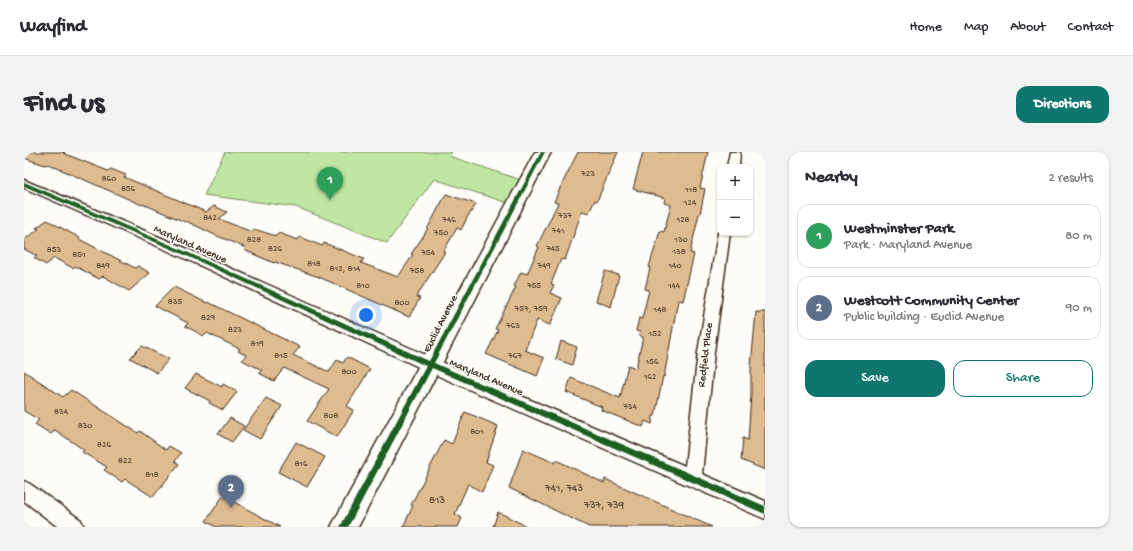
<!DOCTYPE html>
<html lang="en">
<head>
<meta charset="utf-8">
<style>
	body { margin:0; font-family:"Gochi Hand",sans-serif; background:#f2f2f3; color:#2b2b33 }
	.controls { position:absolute; right:12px; top:12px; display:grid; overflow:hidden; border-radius:8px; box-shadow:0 1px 3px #0004 }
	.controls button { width:36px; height:36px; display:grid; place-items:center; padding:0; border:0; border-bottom:1px solid #e1e1e2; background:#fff; color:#2b2b33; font:20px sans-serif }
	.you { position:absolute; left:342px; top:163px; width:14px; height:14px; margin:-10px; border:3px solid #fff; border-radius:50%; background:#1a73e8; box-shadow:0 0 0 6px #1a73e833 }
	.badge { display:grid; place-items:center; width:26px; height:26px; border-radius:50%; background:#0f766e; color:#fff; font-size:13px; font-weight:700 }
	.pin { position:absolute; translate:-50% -33px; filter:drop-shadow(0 1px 2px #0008) }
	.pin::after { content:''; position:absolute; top:21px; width:14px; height:12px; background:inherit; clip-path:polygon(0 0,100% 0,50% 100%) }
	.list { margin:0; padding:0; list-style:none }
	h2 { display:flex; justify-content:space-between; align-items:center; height:52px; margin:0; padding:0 16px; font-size:17px }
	h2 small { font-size:13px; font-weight:400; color:#7c7c81 }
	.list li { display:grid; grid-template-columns:26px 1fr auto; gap:12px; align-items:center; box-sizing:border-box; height:64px; margin:0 8px 8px; padding:0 8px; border:1px solid #e1e1e2; border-radius:12px }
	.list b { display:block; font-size:15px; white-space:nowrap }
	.list p { margin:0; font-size:13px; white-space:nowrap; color:#7c7c81 }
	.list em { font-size:13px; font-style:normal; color:#7c7c81 }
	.actions { display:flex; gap:8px; padding:12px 16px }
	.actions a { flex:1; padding:9px 0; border:1px solid #0f766e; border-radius:12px; text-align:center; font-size:14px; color:#0f766e }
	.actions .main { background:#0f766e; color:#fff }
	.map { position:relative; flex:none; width:741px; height:375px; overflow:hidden; border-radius:12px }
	header { display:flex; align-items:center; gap:24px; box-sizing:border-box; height:56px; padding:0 20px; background:#fff; border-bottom:1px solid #e1e1e2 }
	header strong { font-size:19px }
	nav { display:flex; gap:22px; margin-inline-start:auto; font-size:14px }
	.intro { display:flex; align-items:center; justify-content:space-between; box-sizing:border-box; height:96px; padding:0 24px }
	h1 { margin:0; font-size:28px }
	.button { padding:10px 18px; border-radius:12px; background:#0f766e; color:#fff; font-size:14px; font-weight:700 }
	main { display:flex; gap:24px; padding:0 24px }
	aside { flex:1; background:#fff; border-radius:12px; box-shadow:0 1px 3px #0004 }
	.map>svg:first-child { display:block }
</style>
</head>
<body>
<header>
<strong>Wayfind</strong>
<nav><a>Home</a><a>Map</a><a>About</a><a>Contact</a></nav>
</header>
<div class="intro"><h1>Find us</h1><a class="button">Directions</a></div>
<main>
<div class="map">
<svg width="741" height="375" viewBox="0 0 741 375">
	<rect width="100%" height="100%" fill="#fdfcf7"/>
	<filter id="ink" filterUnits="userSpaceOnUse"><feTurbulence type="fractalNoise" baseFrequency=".025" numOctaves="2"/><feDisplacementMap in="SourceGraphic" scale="8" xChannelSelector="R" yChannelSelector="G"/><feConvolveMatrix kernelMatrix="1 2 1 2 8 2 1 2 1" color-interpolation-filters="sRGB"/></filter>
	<g filter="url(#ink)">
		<polygon fill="#bfe6a2" stroke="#7d8860" points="201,0 428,0 425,4 503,30 490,53 410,27 363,91 272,55 180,43"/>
		<g fill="#debc90" stroke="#3b2a1e">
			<polygon points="0,0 41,0 39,1 84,19 87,17 102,23 100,25 182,60 190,54 203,60 195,67 228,80 230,77 252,84 255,81 273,88 276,85 298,94 300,91 340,107 337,111 374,125 389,103 387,102 400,83 422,42 452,52 446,62 445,62 437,78 433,76 419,100 421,100 392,145 396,146 385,165 295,125 251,110 250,111 220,98 222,96 191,83 162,69 161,70 119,52 118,53 24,12 21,13 0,6"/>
			<polygon points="554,0 594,0 573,49 571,48 565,61 558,59 541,108 537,107 527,132 530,133 526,141 538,146 526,173 513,168 501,198 520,206 513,224 462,202 474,178 471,177 492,135 490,134 497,120 503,122 515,95 513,94 534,51 530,50 537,34"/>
			<polygon points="619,0 684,0 676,36 681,37 676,62 675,62 666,101 670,102 659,149 654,148 640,225 639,224 631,264 629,264 628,272 621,269 619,275 577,258 578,255 542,240 547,226 596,246 604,213 612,216 619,185 615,183 616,180 612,179 615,166 618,167 625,138 621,137 626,116 625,115 636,79 640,80 647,53 640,51 641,46 609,37"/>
			<polygon points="23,68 56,86 55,87 111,116 114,114 126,121 105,139 79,124 75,127 51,114 49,116 30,106 22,113 10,106 13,104 0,97 0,88 15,77 12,76"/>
			<polygon points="581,119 595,123 587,155 572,149"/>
			<polygon points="150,135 183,151 184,150 276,195 269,203 305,220 313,208 319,211 323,205 346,217 323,254 330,258 313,285 283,269 305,237 260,216 250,229 235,221 238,218 218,208 222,203 214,199 216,197 183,181 180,184 161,174 164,171 131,154"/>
			<polygon points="732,160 741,160 741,318 717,308 719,286 724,288 727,243 727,214"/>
			<polygon points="537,189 553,195 548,213 532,207"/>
			<polygon points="118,194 145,207 133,221 106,206"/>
			<polygon points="0,219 39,245 47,238 114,281 116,279 142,298 145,294 157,301 151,309 155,312 129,345 101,327 98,330 80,318 83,315 58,300 60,298 31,278 27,282 11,272 15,268 0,259"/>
			<polygon points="172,222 198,235 199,232 213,240 199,258 185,251 186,249 161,236"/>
			<polygon points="242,246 258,254 236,287 219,278"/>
			<polygon points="441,260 474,274 462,310 469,313 458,340 444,332 431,362 438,366 434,375 379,375 389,354 387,353 420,288 428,292"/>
			<polygon points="206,266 220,274 208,290 194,282"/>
			<polygon points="272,290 301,305 283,335 254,320"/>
			<polygon points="499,297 531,311 532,308 580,331 581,327 688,375 565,375 485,336"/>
			<polygon points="199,344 256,375 192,375 182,369"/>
			<polygon points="474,360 504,375 469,375"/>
		</g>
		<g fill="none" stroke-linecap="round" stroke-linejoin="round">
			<g stroke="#3b2a1e" stroke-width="3">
				<g id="street">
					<polygon points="706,0 716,0 715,15 703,15"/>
					<polygon points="0,28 159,95 413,208 661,314 674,200 694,81 696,78 696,81 706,81 690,200 678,322 741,349 741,367 401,218 149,101 0,36"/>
					<polygon points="0,329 6,332 57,368 60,375 34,375 0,349"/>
				</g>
			</g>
			<g stroke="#3b2a1e" stroke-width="3">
				<polygon id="secondary" points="511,0 527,0 334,375 307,375"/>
			</g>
			<use href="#street" fill="#fdfcf7" fill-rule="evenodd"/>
			<use href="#secondary" fill="#fdfcf7" fill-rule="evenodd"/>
			<g stroke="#fdfcf7" stroke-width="2">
				<polygon id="cycleway" points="517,0 521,0 410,211 741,354 741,362 408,216 324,375 316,375 402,214 152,99 0,34 0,30 156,97 405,209"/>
			</g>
			<use href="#cycleway" fill="#1b5e20" fill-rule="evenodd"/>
		</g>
	</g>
	<g text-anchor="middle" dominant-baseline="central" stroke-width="3" stroke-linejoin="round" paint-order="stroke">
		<g font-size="9" fill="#644e3a">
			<text x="564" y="22">723</text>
			<text x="85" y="27">860</text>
			<text x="104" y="37">856</text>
			<text x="667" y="38">118</text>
			<text x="666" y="51">124</text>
			<text x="541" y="64">737</text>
			<text x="186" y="66">842</text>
			<text x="425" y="68">746</text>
			<text x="659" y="68">128</text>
			<text x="534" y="79">741</text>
			<text x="417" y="81">750</text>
			<text x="230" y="88">828</text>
			<text x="657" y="88">130</text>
			<text x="251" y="97">826</text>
			<text x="529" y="97">745</text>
			<text x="30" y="98">853</text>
			<text x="655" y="100">138</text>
			<text x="404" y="101">754</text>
			<text x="55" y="103">851</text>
			<text x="290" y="112">818</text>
			<text x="79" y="114">849</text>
			<text x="520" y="114">749</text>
			<text x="651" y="114">140</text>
			<text x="321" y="117">812, 814</text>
			<text x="393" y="119">758</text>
			<text x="339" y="134">810</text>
			<text x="510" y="134">755</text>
			<text x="650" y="134">144</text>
			<text x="151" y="150">835</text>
			<text x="378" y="151">800</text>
			<text x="507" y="157">757, 759</text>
			<text x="636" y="158">148</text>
			<text x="184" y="166">829</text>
			<text x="489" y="174">763</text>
			<text x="211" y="178">823</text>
			<text x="631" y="182">152</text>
			<text x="233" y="192">819</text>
			<text x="257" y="204">815</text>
			<text x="491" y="204">767</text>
			<text x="628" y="210">156</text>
			<text x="325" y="220">800</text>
			<text x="626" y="225">162</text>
			<text x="606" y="255">734</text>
			<text x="37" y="260">834</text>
			<text x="307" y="264">808</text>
			<text x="61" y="274">830</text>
			<text x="453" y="280">801</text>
			<text x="80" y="293">826</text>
			<text x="101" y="309">822</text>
			<text x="277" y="312">816</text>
			<text x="128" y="323">818</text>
		</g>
		<g font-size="11" fill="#3b2a1e" stroke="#fdfcf7">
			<text transform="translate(166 93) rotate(24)">Maryland Avenue</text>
			<text transform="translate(417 172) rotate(-63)">Euclid Avenue</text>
			<text transform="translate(682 203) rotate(-83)">Redfield Place</text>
			<text transform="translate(462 226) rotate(23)">Maryland Avenue</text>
		</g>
		<g font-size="11" fill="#644e3a">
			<text x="540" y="337">741, 743</text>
			<text x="413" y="349">813</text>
			<text x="580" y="354">737, 739</text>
		</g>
	</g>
</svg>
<div class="controls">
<button>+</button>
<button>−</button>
</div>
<div class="you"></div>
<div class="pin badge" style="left:306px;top:48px;background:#2e9e5b">1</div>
<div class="pin badge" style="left:207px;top:356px;background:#5c6f8a">2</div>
</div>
<aside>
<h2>Nearby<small>2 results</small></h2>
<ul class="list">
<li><span class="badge" style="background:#2e9e5b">1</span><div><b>Westminster Park</b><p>Park · Maryland Avenue</p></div><em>80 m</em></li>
<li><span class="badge" style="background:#5c6f8a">2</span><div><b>Westcott Community Center</b><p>Public building · Euclid Avenue</p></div><em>90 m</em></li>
</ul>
<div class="actions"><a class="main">Save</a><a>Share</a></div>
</aside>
</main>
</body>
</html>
